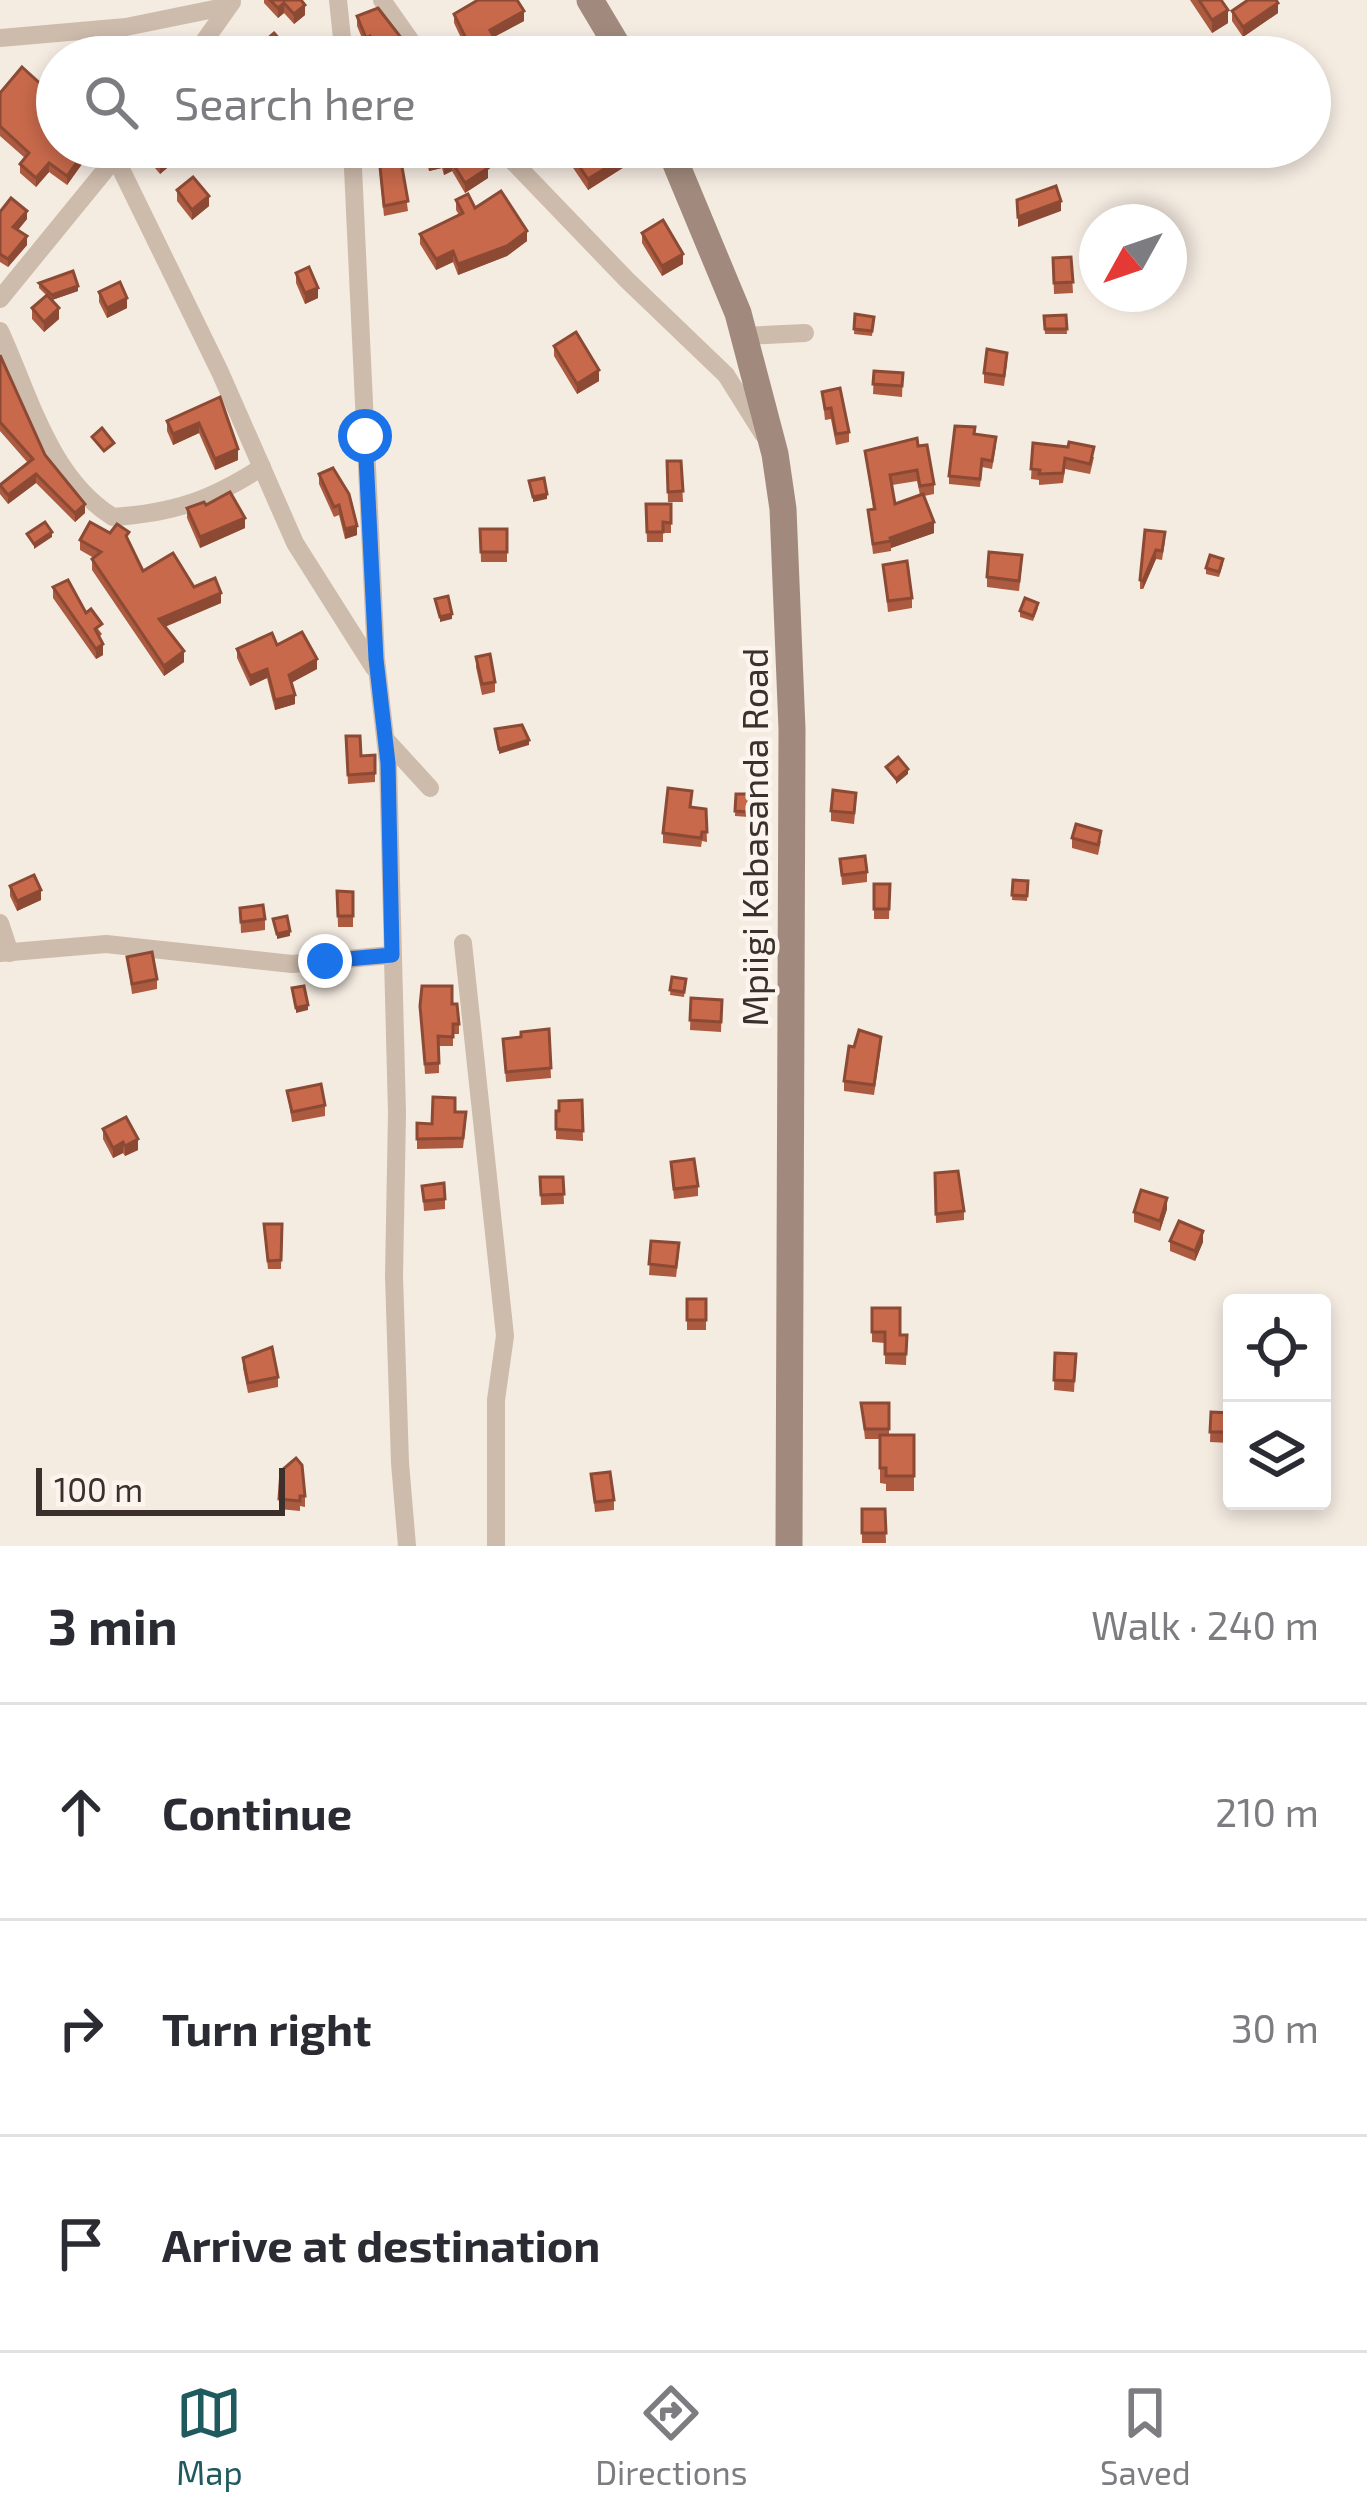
<!DOCTYPE html>
<html lang="en">
<head>
<meta charset="utf-8">
<style>
	body { margin:0; font-family:"Exo 2",sans-serif; background:#f7f7f7; color:#2b2b33 }
	.controls { position:absolute; right:36px; bottom:36px; display:grid; overflow:hidden; border-radius:12px; box-shadow:0 6px 18px #0003 }
	.controls button { width:108px; height:108px; display:grid; place-items:center; padding:0; border:0; border-bottom:3px solid #e1e1e2; background:#fff; color:#2b2b33; font:60px sans-serif }
	.compass { position:absolute; left:1079px; top:204px; width:108px; height:108px; border-radius:50%; background:#fff; box-shadow:0 6px 18px #0003; rotate:230deg }
	.scale { position:absolute; left:36px; bottom:30px; width:249px; box-sizing:border-box; padding-left:12px; border:6px solid #3b302b; border-top:0; font-size:33px; line-height:42px; white-space:nowrap; color:#3b302b; -webkit-text-stroke:9px #fbf5ee; paint-order:stroke }
	.stop { position:absolute; width:36px; height:36px; margin:-27px; border:9px solid #1a73e8; border-radius:50%; background:#fff }
	.stop.end { background:#1a73e8; border-color:#fff; box-shadow:0 3px 12px #0008 }
	.list { margin:0; padding:0; list-style:none }
	h2 { display:flex; justify-content:space-between; align-items:center; height:156px; margin:0; padding:0 48px; font-size:51px }
	h2 small { font-size:39px; font-weight:400; color:#7c7c81 }
	.list li { display:grid; grid-template-columns:78px 1fr auto; gap:36px; align-items:center; box-sizing:border-box; height:216px; padding:0 48px; border-top:3px solid #e1e1e2 }
	.list b { display:block; font-size:45px; white-space:nowrap }
	.list em { font-size:39px; font-style:normal; color:#7c7c81 }
	.icon { flex:none; width:66px; height:66px; fill:none; stroke:currentColor; stroke-width:2; stroke-linecap:round; stroke-linejoin:round }
	.map { position:relative; flex:none; width:1367px; height:1546px; overflow:hidden }
	.search { position:absolute; background:#fff; box-shadow:0 6px 18px #0003; left:36px; right:36px; top:36px; height:132px; display:flex; align-items:center; gap:30px; box-sizing:border-box; padding:0 42px; border-radius:66px; color:#7c7c81; font-size:45px }
	.sheet { height:804px; background:#fff }
	nav { display:flex; justify-content:space-around; align-items:center; box-sizing:border-box; height:168px; border-top:3px solid #e1e1e2; background:#fff; font-size:33px; color:#7c7c81 }
	nav a { display:grid; justify-items:center; gap:6px }
	nav .on { color:#1f5a5e }
	.map>svg:first-child { display:block }
</style>
</head>
<body>
<div class="map">
<svg width="1367" height="1546" viewBox="0 0 1367 1546">
	<rect width="100%" height="100%" fill="#f4ebe1"/>
	<g fill="none" stroke-linecap="round" stroke-linejoin="round">
		<g stroke="#cdbbac" stroke-width="18">
			<polyline points="338,0 344,57"/>
			<polyline points="382,0 422,57"/>
			<polyline points="0,38 126,27 229,6"/>
			<polyline points="193,57 232,2"/>
			<polyline points="352,147 376,659 388,763 397,1113 394,1276 400,1463 407,1546"/>
			<polyline points="499,147 627,280 726,375 763,434"/>
			<polyline points="116,159 220,372 295,543 374,668"/>
			<polyline points="0,299 124,147"/>
			<path d="M0,331C30,396 49,477 113,517C174,513 211,500 262,467"/>
			<polyline points="744,336 805,333"/>
			<polyline points="387,741 430,788"/>
			<polyline points="0,923 10,953"/>
			<polyline points="463,943 505,1336 496,1400 496,1546"/>
			<polyline points="0,953 106,944 292,964 391,955"/>
		</g>
		<g stroke="#a18a7d" stroke-width="27">
			<polyline points="590,0 624,57"/>
			<polyline points="669,147 738,313 775,454 783,509 792,729 789,1546"/>
		</g>
	</g>
	<g fill="#ac5a40" fill-rule="evenodd">
		<polygon points="264,0 301,0 305,15 294,24 284,13 278,18 264,3"/>
		<polygon points="1190,0 1221,0 1228,23 1212,33"/>
		<polygon points="1232,11 1278,13 1243,37 1232,21"/>
		<polygon points="454,14 524,21 494,37 501,57 470,57 454,23"/>
		<polygon points="357,16 416,57 375,57 370,46 366,48 357,26"/>
		<polygon points="0,93 87,157 67,185 49,172 36,187 20,173 20,164 25,158 0,136"/>
		<polygon points="144,147 168,147 173,163 160,174 144,155"/>
		<polygon points="377,147 465,147 469,158 488,178 465,193 452,171 444,175 442,168 429,171 425,155 401,160 408,211 384,216"/>
		<polygon points="565,147 629,147 632,162 588,190 565,156"/>
		<polygon points="780,147 810,147 810,153 789,164"/>
		<polygon points="177,190 209,206 192,220 177,201"/>
		<polygon points="456,200 475,208 527,241 507,256 458,275 453,262 436,270 420,244 420,234 459,215 456,210"/>
		<polygon points="0,212 27,219 18,230 27,245 8,267 0,262"/>
		<polygon points="642,233 683,264 662,276 642,243"/>
		<polygon points="1071,257 1073,293 1054,294 1053,258"/>
		<polygon points="296,273 318,298 305,304 296,283"/>
		<polygon points="39,283 78,291 52,300 59,319 44,332 32,319 32,308 47,296 39,288"/>
		<polygon points="99,292 127,308 107,318 99,302"/>
		<polygon points="855,314 874,317 872,336 854,334"/>
		<polygon points="1066,315 1067,334 1045,334 1044,316"/>
		<polygon points="554,346 599,381 577,394 554,356"/>
		<polygon points="0,355 45,455 85,513 75,522 36,483 8,504 0,494 0,484 28,463 0,431"/>
		<polygon points="1007,363 1004,386 984,383 984,373"/>
		<polygon points="874,371 903,373 902,397 873,394"/>
		<polygon points="822,392 849,432 849,442 836,445 831,419 825,420"/>
		<polygon points="220,397 238,460 215,470 199,433 173,445 167,431 167,421"/>
		<polygon points="1033,443 1094,457 1090,474 1065,469 1063,483 1039,485 1039,480 1031,479"/>
		<polygon points="996,445 992,469 982,467 980,487 949,484 949,476"/>
		<path d="M918,446L934,484V494L924,496L934,533L891,548V551L873,554L868,510L873,509L865,451ZM917,481L920,495L895,504L892,485Z"/>
		<polygon points="667,461 681,461 683,502 668,502"/>
		<polygon points="319,474 357,535 345,539 339,515 334,517 319,484"/>
		<polygon points="646,504 671,504 671,533 663,533 663,542 647,542"/>
		<polygon points="206,505 245,528 200,548 187,518 187,508"/>
		<polygon points="480,529 507,529 507,562 481,562"/>
		<polygon points="1145,530 1165,541 1162,560 1156,559 1143,589 1140,589 1140,580"/>
		<polygon points="110,533 129,542 143,571 194,587 221,603 165,627 184,662 164,676 92,570 92,559 94,558 80,550 80,540"/>
		<polygon points="1223,564 1219,577 1206,574 1206,568"/>
		<polygon points="883,565 912,598 912,608 888,612"/>
		<polygon points="1022,565 1019,591 987,587 987,577"/>
		<polygon points="53,587 86,613 102,634 99,637 103,655 96,659 53,598"/>
		<polygon points="1038,608 1033,621 1020,617 1020,611"/>
		<polygon points="277,645 317,669 291,683 295,704 275,710 267,678 250,686 237,658 237,649"/>
		<polygon points="476,657 495,682 495,692 482,695 476,667"/>
		<polygon points="346,736 361,756 375,755 375,782 348,784"/>
		<polygon points="736,794 750,794 749,817 735,816"/>
		<polygon points="856,803 854,824 831,821 831,811"/>
		<polygon points="691,807 706,809 707,842 702,841 701,847 663,843 663,833"/>
		<polygon points="1072,838 1101,841 1098,855 1072,848"/>
		<polygon points="840,859 867,872 867,882 842,885"/>
		<polygon points="1013,880 1028,881 1027,901 1012,900"/>
		<polygon points="874,884 890,884 889,919 874,919"/>
		<polygon points="10,886 41,900 17,911 10,896"/>
		<polygon points="337,891 353,892 353,927 338,927"/>
		<polygon points="240,908 265,919 265,930 241,933"/>
		<polygon points="127,957 157,979 157,989 132,994"/>
		<polygon points="672,977 686,979 684,997 670,995"/>
		<polygon points="691,998 722,1000 721,1032 690,1030"/>
		<polygon points="452,1004 459,1024 459,1034 453,1034 453,1046 439,1046 439,1073 425,1074 420,1006"/>
		<polygon points="549,1029 551,1078 506,1082 503,1039 521,1037"/>
		<polygon points="881,1046 874,1095 844,1091 844,1081 854,1047"/>
		<polygon points="287,1091 325,1105 325,1116 292,1122"/>
		<polygon points="582,1100 583,1141 556,1139 556,1111"/>
		<polygon points="455,1112 466,1122 463,1148 417,1149 417,1123 432,1124"/>
		<polygon points="103,1129 138,1150 125,1156 123,1153 113,1158 103,1139"/>
		<polygon points="671,1162 698,1186 698,1196 674,1199"/>
		<polygon points="935,1173 964,1211 964,1220 936,1223"/>
		<polygon points="540,1177 563,1177 564,1204 541,1205"/>
		<polygon points="422,1186 445,1199 445,1209 424,1211"/>
		<polygon points="1167,1209 1160,1231 1134,1222 1134,1212"/>
		<polygon points="282,1224 281,1269 268,1269 264,1232"/>
		<polygon points="651,1241 679,1253 676,1277 649,1275"/>
		<polygon points="1170,1241 1203,1242 1195,1261 1170,1251"/>
		<rect x="687" y="1299" width="19" height="31"/>
		<polygon points="872,1308 900,1335 907,1335 906,1365 885,1364 885,1343 872,1342"/>
		<polygon points="1055,1353 1076,1354 1074,1392 1054,1390"/>
		<polygon points="243,1358 278,1377 278,1387 248,1393 243,1368"/>
		<polygon points="861,1403 889,1403 889,1435 914,1435 914,1491 886,1491 886,1484 880,1483 880,1439 865,1439"/>
		<polygon points="1211,1412 1230,1413 1229,1443 1210,1442"/>
		<polygon points="281,1471 305,1496 305,1507 300,1506 300,1511 279,1509"/>
		<polygon points="591,1474 614,1500 614,1510 595,1512"/>
		<polygon points="862,1509 885,1509 886,1543 862,1543"/>
	</g>
	<g fill="#8c4a34">
		<polygon points="284,3 284,13 278,18 278,8"/>
		<polygon points="1278,3 1278,13 1243,37 1243,27"/>
		<polygon points="305,5 305,15 294,24 294,14"/>
		<polygon points="1228,10 1228,23 1212,33 1212,20"/>
		<polygon points="524,11 524,21 490,39 490,30"/>
		<polygon points="219,147 232,147 219,158"/>
		<polygon points="802,147 810,147 810,153 789,164 789,154"/>
		<polygon points="87,148 87,157 67,185 67,176"/>
		<polygon points="632,152 632,162 588,190 588,179"/>
		<polygon points="173,153 173,163 160,174 160,164"/>
		<polygon points="442,158 442,168 429,171 429,162"/>
		<polygon points="452,162 452,171 444,175 444,165"/>
		<polygon points="49,163 49,172 36,187 36,178"/>
		<polygon points="488,168 488,178 465,193 465,183"/>
		<polygon points="209,196 209,206 192,220 192,210"/>
		<polygon points="1061,201 1061,211 1018,227 1018,217"/>
		<polygon points="27,211 27,219 13,236 13,227"/>
		<polygon points="527,231 527,241 507,256 458,275 458,264"/>
		<polygon points="27,236 27,245 8,267 8,259"/>
		<polygon points="453,251 453,262 436,270 436,259"/>
		<polygon points="683,254 683,264 662,276 662,266"/>
		<polygon points="78,286 78,291 52,300 52,295"/>
		<polygon points="318,288 318,298 305,304 305,293"/>
		<polygon points="127,298 127,308 107,318 107,308"/>
		<polygon points="59,308 59,319 44,332 44,322"/>
		<polygon points="599,370 599,381 577,394 577,384"/>
		<polygon points="199,423 199,433 173,445 173,434"/>
		<polygon points="238,449 238,460 215,470 215,459"/>
		<polygon points="36,474 36,483 8,504 8,495"/>
		<polygon points="547,494 547,499 533,502 533,497"/>
		<polygon points="85,504 85,513 75,522 75,513"/>
		<polygon points="245,518 245,528 200,548 200,537"/>
		<polygon points="934,522 934,533 891,548 890,538"/>
		<polygon points="357,526 357,535 345,539 345,529"/>
		<polygon points="52,532 52,537 34,549 34,544"/>
		<polygon points="1156,550 1156,559 1143,589 1143,581"/>
		<polygon points="221,593 221,603 159,629 159,619"/>
		<polygon points="452,614 452,619 440,622 440,617"/>
		<polygon points="103,644 103,655 96,659 96,649"/>
		<polygon points="184,651 184,662 164,676 164,666"/>
		<polygon points="317,659 317,669 289,684 289,675"/>
		<polygon points="267,669 267,678 250,686 250,676"/>
		<polygon points="295,695 295,704 275,710 275,700"/>
		<polygon points="529,740 529,745 499,754 499,749"/>
		<polygon points="908,769 908,774 896,784 896,779"/>
		<polygon points="41,890 41,900 17,911 17,901"/>
		<polygon points="290,931 290,936 277,939 277,934"/>
		<polygon points="308,1005 308,1010 296,1013 296,1008"/>
		<polygon points="138,1139 138,1150 125,1156 125,1146"/>
		<polygon points="123,1142 123,1153 113,1158 113,1148"/>
		<polygon points="1167,1198 1167,1209 1160,1231 1160,1221"/>
		<polygon points="1203,1231 1203,1242 1195,1261 1195,1251"/>
	</g>
	<g fill="#c8694b" stroke="#8c4a34" stroke-width="3">
		<polygon points="270,0 301,0 305,5 294,14 284,3 278,8"/>
		<polygon points="478,0 517,0 524,11 490,30 501,50 488,57 475,57 454,14"/>
		<polygon points="1199,0 1221,0 1228,10 1212,20"/>
		<polygon points="1248,0 1276,0 1278,3 1243,27 1232,11"/>
		<polygon points="378,8 416,57 379,57 370,36 366,38 357,16"/>
		<polygon points="274,33 289,50 280,57 258,57 253,51"/>
		<polygon points="22,67 57,99 57,147 87,148 67,176 49,163 36,178 20,164 29,153 0,126 0,93"/>
		<polygon points="146,147 168,147 173,153 160,164"/>
		<polygon points="378,147 416,147 399,150 408,201 384,206"/>
		<polygon points="425,147 465,147 469,158 478,153 488,168 465,183 452,162 444,165 442,158 429,162"/>
		<polygon points="566,147 629,147 632,152 588,179"/>
		<polygon points="786,147 802,147 789,154"/>
		<polygon points="193,177 209,196 192,210 177,190"/>
		<polygon points="1056,186 1061,201 1018,217 1017,200"/>
		<polygon points="501,191 527,231 507,246 458,264 453,251 436,259 420,234 463,213 456,200 468,194 475,208"/>
		<polygon points="11,198 27,211 13,227 27,236 8,259 0,254 0,212"/>
		<polygon points="663,220 683,254 662,266 642,233"/>
		<polygon points="1071,257 1073,282 1054,283 1053,258"/>
		<polygon points="309,267 318,288 305,293 296,273"/>
		<polygon points="73,271 78,286 52,295 39,283"/>
		<polygon points="120,282 127,298 107,308 99,292"/>
		<polygon points="47,295 59,308 44,322 32,308"/>
		<polygon points="855,314 874,317 872,331 854,329"/>
		<polygon points="1066,315 1067,329 1045,329 1044,316"/>
		<polygon points="576,332 599,370 577,384 554,346"/>
		<polygon points="987,349 1007,353 1004,376 984,373"/>
		<polygon points="0,355 45,455 85,504 75,513 36,474 8,495 0,485 33,459 0,422"/>
		<polygon points="874,371 903,373 902,386 873,384"/>
		<polygon points="840,388 849,432 836,434 831,408 825,409 822,392"/>
		<polygon points="220,397 238,449 215,459 199,423 173,434 167,421"/>
		<polygon points="955,426 975,427 974,434 996,437 992,461 982,459 980,479 949,476"/>
		<polygon points="102,428 114,443 104,451 92,437"/>
		<polygon points="917,438 918,446 927,445 934,484 920,486 917,470 890,475 895,504 923,494 934,522 890,538 891,541 873,544 868,510 875,509 865,451"/>
		<polygon points="1069,442 1094,447 1090,464 1065,458 1063,473 1039,474 1040,470 1031,469 1033,443 1068,447"/>
		<polygon points="667,461 681,461 683,491 668,492"/>
		<polygon points="333,468 349,494 357,526 345,529 339,505 334,507 319,474"/>
		<polygon points="544,478 547,494 533,497 529,481"/>
		<polygon points="230,492 245,518 200,537 187,508 204,502 206,505"/>
		<polygon points="646,504 671,504 671,523 663,522 663,532 647,532"/>
		<polygon points="45,522 52,532 34,544 27,534"/>
		<polygon points="90,522 110,533 117,524 129,532 126,536 143,571 173,553 194,587 215,578 221,593 159,619 184,651 164,666 92,559 101,552 80,540"/>
		<polygon points="480,529 507,529 507,552 481,552"/>
		<polygon points="1145,530 1165,532 1162,551 1156,550 1143,581 1140,580"/>
		<polygon points="989,552 1022,555 1019,581 987,577"/>
		<polygon points="1210,555 1223,559 1219,572 1206,568"/>
		<polygon points="907,561 912,598 888,601 883,565"/>
		<polygon points="68,580 86,613 91,609 102,624 95,629 103,644 96,649 53,587"/>
		<polygon points="448,596 452,614 440,617 435,599"/>
		<polygon points="1025,598 1038,603 1033,616 1020,611"/>
		<polygon points="302,632 317,659 289,675 295,695 275,700 267,669 250,676 237,649 272,633 277,645"/>
		<polygon points="490,654 495,682 482,684 476,657"/>
		<polygon points="522,725 529,740 499,749 495,729"/>
		<polygon points="346,736 360,736 361,756 375,755 375,773 348,775"/>
		<polygon points="898,757 908,769 896,779 886,767"/>
		<polygon points="668,788 692,791 690,807 706,809 707,832 702,832 701,838 663,833"/>
		<polygon points="833,790 856,793 854,813 831,811"/>
		<polygon points="736,794 750,794 749,812 735,811"/>
		<polygon points="1076,824 1101,831 1098,845 1072,838"/>
		<polygon points="865,856 867,872 842,875 840,859"/>
		<polygon points="34,875 41,890 17,901 10,886"/>
		<polygon points="1013,880 1028,881 1027,896 1012,895"/>
		<polygon points="874,884 890,884 889,909 874,909"/>
		<polygon points="337,891 353,892 353,916 338,916"/>
		<polygon points="263,905 265,919 241,922 240,908"/>
		<polygon points="287,916 290,931 277,934 273,919"/>
		<polygon points="152,952 157,979 132,984 127,957"/>
		<polygon points="672,977 686,979 684,992 670,990"/>
		<polygon points="304,986 308,1005 296,1008 292,988"/>
		<polygon points="422,986 452,986 452,1004 457,1004 459,1024 453,1024 453,1037 438,1036 439,1063 425,1064 420,1006"/>
		<polygon points="691,998 722,1000 721,1022 690,1020"/>
		<polygon points="549,1029 551,1068 506,1072 503,1039 521,1037 521,1032"/>
		<polygon points="859,1030 881,1037 874,1085 844,1081 849,1046 854,1047"/>
		<polygon points="321,1084 325,1105 292,1112 287,1091"/>
		<polygon points="433,1097 455,1098 455,1112 466,1112 463,1138 417,1139 417,1123 432,1124"/>
		<polygon points="582,1100 583,1131 556,1129 556,1111 559,1111 559,1101"/>
		<polygon points="126,1117 138,1139 125,1146 123,1142 113,1148 103,1129"/>
		<polygon points="694,1159 698,1186 674,1189 671,1162"/>
		<polygon points="958,1171 964,1211 936,1214 935,1173"/>
		<polygon points="540,1177 563,1177 564,1194 541,1195"/>
		<polygon points="444,1183 445,1199 424,1201 422,1186"/>
		<polygon points="1141,1190 1167,1198 1160,1221 1134,1212"/>
		<polygon points="1179,1221 1203,1231 1195,1251 1170,1241"/>
		<polygon points="264,1224 282,1224 281,1260 268,1261"/>
		<polygon points="651,1241 679,1243 676,1267 649,1264"/>
		<rect x="687" y="1299" width="19" height="21"/>
		<polygon points="872,1308 900,1308 900,1335 907,1335 906,1354 885,1354 885,1332 872,1332"/>
		<polygon points="272,1347 278,1377 248,1383 243,1358"/>
		<polygon points="1055,1353 1076,1354 1074,1381 1054,1380"/>
		<polygon points="861,1403 889,1403 889,1429 865,1429"/>
		<polygon points="1211,1412 1230,1413 1229,1432 1210,1432"/>
		<polygon points="880,1435 914,1435 914,1476 886,1476 886,1468 880,1468"/>
		<polygon points="296,1458 302,1465 305,1496 300,1496 300,1501 279,1499 281,1471"/>
		<polygon points="610,1472 614,1500 595,1502 591,1474"/>
		<polygon points="862,1509 885,1509 886,1533 862,1533"/>
	</g>
	<g fill="none" stroke-linecap="round" stroke-linejoin="round">
		<polyline stroke="#1a73e8" stroke-width="15" points="325,961 392,955 388,763 376,659 365,436"/>
	</g>
	<g text-anchor="middle" dominant-baseline="central" stroke-width="9" stroke-linejoin="round" paint-order="stroke">
		<g font-size="36" fill="#3b302b" stroke="#fbf5ee">
			<text transform="translate(753 837) rotate(-90)">Mpiigi Kabasanda Road</text>
		</g>
	</g>
</svg>
<div class="controls">
<button><svg class="icon" aria-label="locate" viewBox="0 0 24 24"><circle cx="12" cy="12" r="6"/><path d="M12 2v4M12 18v4M2 12h4M18 12h4"/></svg></button>
<button><svg class="icon" aria-label="layers" viewBox="0 0 24 24"><path d="M12 4l9 5-9 5-9-5zM3 14l9 5 9-5"/></svg></button>
</div>
<svg class="compass" viewBox="-18 -18 36 36"><path d="M0-13l5 13h-10z" fill="#e53935"/><path d="M0 13l5-13h-10z" fill="#7c7c81"/></svg>
<div class="scale">100 m</div>
<div class="stop" style="left:365px;top:436px"></div>
<div class="stop end" style="left:325px;top:961px"></div>
<div class="search"><svg class="icon" aria-label="search" viewBox="0 0 24 24"><circle cx="10" cy="10" r="6"/><path d="M15 15l6 6"/></svg>Search here</div>
</div>
<section class="sheet">
<h2>3 min<small>Walk · 240 m</small></h2>
<ul class="list">
<li><svg class="icon" aria-label="ahead" viewBox="0 0 24 24"><path d="M12 20V5M6 11l6-6 6 6"/></svg><div><b>Continue</b></div><em>210 m</em></li>
<li><svg class="icon" aria-label="right" viewBox="0 0 24 24"><path d="M7 20v-9h11M14 6l5 5-5 5"/></svg><div><b>Turn right</b></div><em>30 m</em></li>
<li><svg class="icon" aria-label="arrive" viewBox="0 0 24 24"><path d="M6 21V4h12l-3 4 3 4H6"/></svg><div><b>Arrive at destination</b></div></li>
</ul>
</section>
<nav>
<a class="on"><svg class="icon" aria-label="map" viewBox="0 0 24 24"><path d="M3 6l6-2 6 2 6-2v14l-6 2-6-2-6 2zM9 4v14M15 6v14"/></svg>Map</a>
<a><svg class="icon" aria-label="directions" viewBox="0 0 24 24"><path d="M12 3l9 9-9 9-9-9zM9 14v-3h6M13 9l2 2-2 2"/></svg>Directions</a>
<a><svg class="icon" aria-label="saved" viewBox="0 0 24 24"><path d="M7 4h10v16l-5-4-5 4z"/></svg>Saved</a>
</nav>
</body>
</html>
